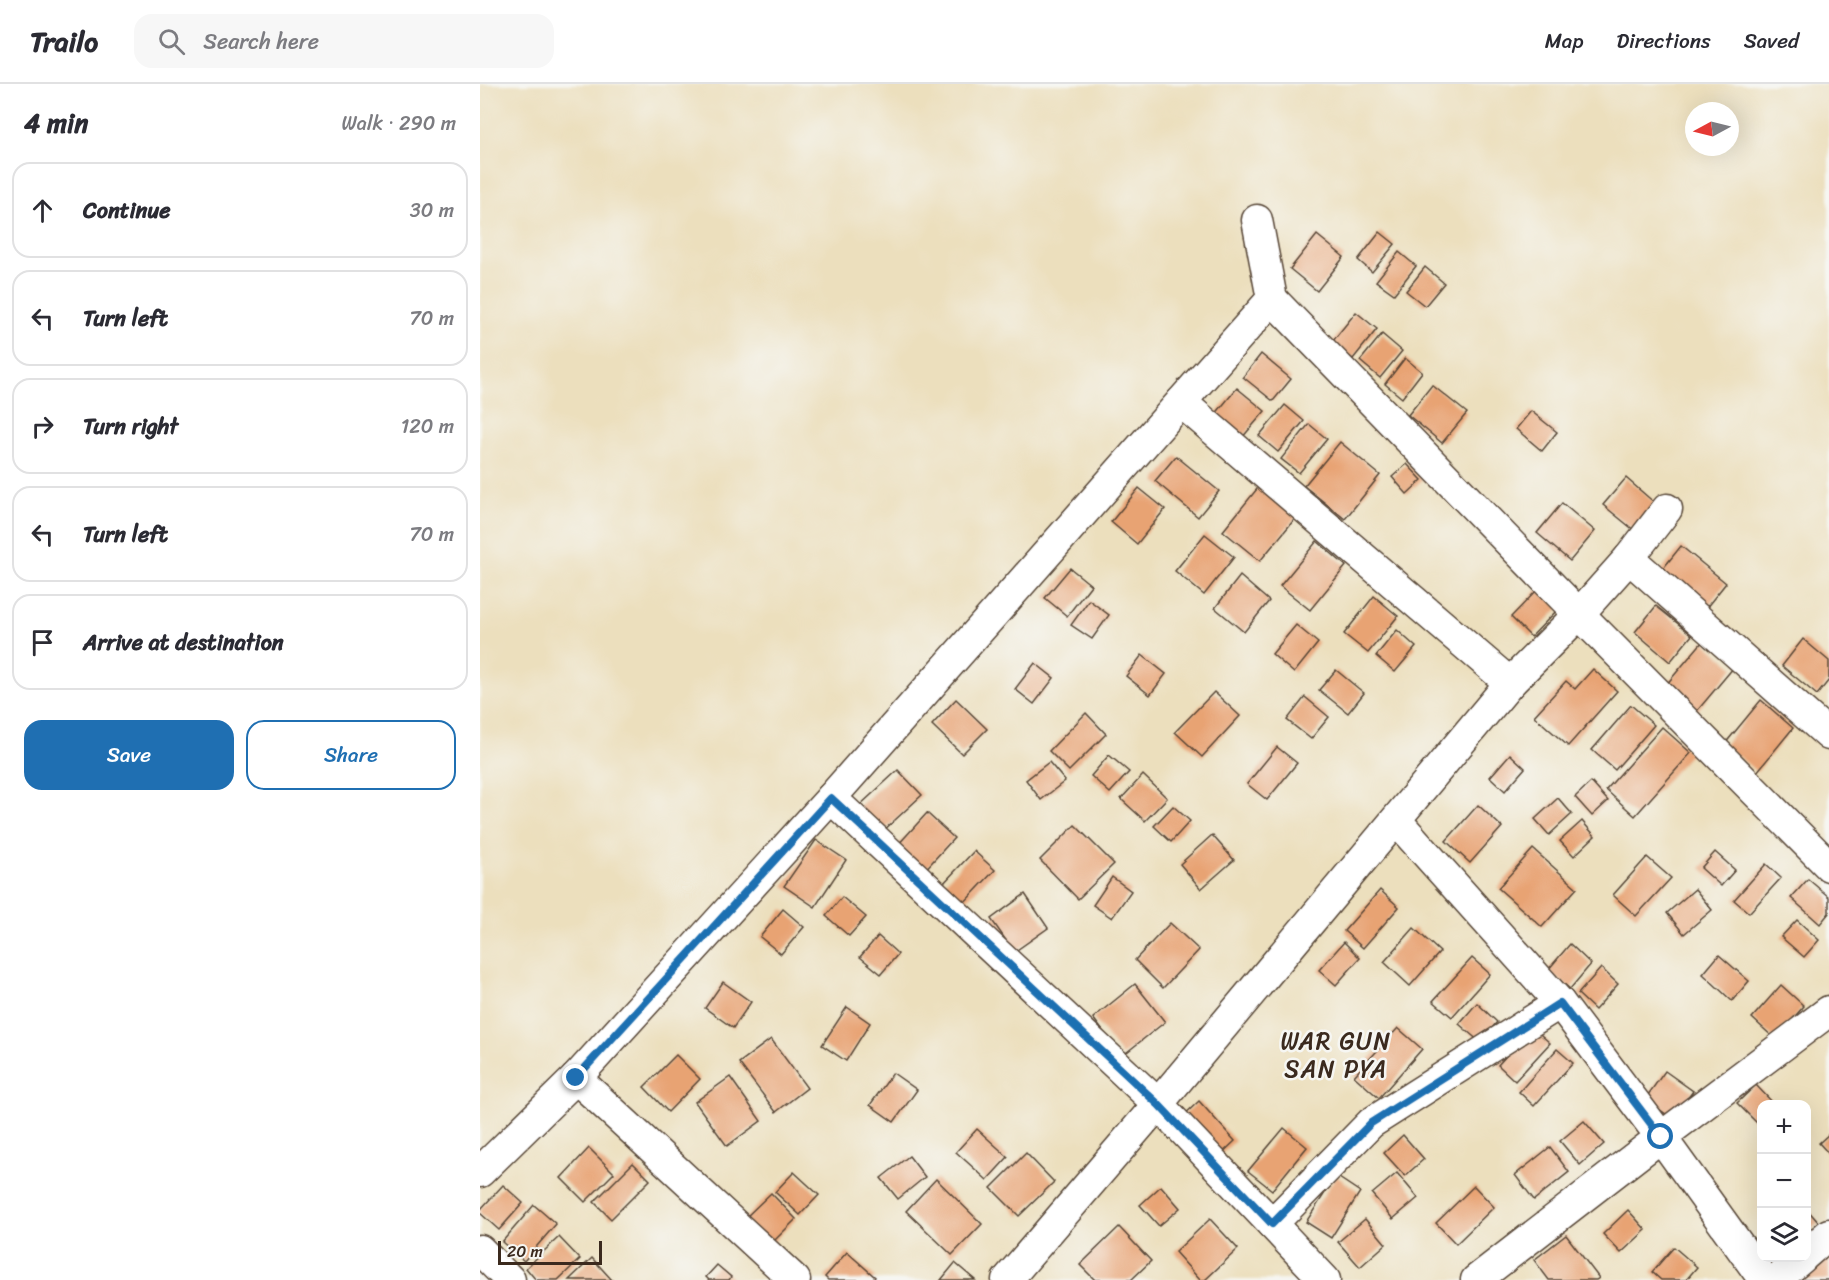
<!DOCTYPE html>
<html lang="en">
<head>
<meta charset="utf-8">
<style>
	body { margin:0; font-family:Sriracha,sans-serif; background:#f7f7f7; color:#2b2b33 }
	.controls { position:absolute; right:18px; bottom:18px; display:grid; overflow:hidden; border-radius:12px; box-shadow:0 6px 24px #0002 }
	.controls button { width:54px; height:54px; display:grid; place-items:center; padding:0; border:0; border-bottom:2px solid #e1e1e2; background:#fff; color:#2b2b33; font:30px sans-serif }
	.compass { position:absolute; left:1205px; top:18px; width:54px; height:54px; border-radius:50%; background:#fff; box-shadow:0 6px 24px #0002; rotate:263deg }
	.scale { position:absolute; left:18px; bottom:15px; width:104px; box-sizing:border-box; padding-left:6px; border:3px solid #3b2a1e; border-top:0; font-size:16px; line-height:21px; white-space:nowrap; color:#3b2a1e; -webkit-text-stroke:4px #f6f6f2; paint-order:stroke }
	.stop { position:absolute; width:18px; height:18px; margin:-14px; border:4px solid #1f6fb2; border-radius:50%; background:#fff }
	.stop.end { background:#1f6fb2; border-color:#fff; box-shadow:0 2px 6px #0008 }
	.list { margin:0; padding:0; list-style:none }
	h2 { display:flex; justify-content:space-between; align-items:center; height:78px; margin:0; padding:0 24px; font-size:26px }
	h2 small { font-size:20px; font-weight:400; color:#7c7c81 }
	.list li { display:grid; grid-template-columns:39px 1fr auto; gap:18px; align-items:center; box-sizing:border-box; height:96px; margin:0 12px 12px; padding:0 12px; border:2px solid #e1e1e2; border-radius:18px }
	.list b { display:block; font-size:22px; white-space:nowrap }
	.list em { font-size:20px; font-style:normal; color:#7c7c81 }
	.actions { display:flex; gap:12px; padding:18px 24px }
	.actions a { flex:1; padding:14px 0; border:2px solid #1f6fb2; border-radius:18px; text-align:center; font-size:21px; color:#1f6fb2 }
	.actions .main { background:#1f6fb2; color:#fff }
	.icon { flex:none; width:33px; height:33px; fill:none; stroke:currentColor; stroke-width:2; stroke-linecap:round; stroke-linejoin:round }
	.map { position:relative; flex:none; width:1349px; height:1196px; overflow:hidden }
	header { display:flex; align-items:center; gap:36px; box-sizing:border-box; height:84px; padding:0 30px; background:#fff; border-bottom:2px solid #e1e1e2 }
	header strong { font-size:28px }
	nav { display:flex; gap:33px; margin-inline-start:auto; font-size:21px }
	.search { width:420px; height:54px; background:#f7f7f7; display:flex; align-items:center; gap:15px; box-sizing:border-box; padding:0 21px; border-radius:18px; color:#7c7c81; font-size:22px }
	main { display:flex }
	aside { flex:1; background:#fff }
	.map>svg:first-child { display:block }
</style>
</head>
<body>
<header>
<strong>Trailo</strong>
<div class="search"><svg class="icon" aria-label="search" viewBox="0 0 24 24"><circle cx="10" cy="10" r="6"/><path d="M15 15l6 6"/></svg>Search here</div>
<nav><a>Map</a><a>Directions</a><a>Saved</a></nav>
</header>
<main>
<aside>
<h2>4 min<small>Walk · 290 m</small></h2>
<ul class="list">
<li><svg class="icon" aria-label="ahead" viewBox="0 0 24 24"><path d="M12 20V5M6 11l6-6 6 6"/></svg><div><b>Continue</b></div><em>30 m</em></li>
<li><svg class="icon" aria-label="left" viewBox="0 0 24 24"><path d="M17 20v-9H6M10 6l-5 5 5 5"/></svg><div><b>Turn left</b></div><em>70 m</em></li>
<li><svg class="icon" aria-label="right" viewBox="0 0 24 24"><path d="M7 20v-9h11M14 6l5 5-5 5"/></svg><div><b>Turn right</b></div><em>120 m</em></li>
<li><svg class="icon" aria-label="left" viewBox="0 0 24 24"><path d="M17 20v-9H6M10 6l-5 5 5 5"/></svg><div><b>Turn left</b></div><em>70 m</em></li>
<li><svg class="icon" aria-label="arrive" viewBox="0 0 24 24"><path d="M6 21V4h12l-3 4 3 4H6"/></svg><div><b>Arrive at destination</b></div></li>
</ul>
<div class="actions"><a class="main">Save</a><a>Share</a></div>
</aside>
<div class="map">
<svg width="1349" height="1196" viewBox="0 0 1349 1196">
	<rect width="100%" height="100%" fill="#f6f6f2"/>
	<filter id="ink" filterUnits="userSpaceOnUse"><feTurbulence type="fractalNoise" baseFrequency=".0167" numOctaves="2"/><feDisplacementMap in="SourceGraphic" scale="12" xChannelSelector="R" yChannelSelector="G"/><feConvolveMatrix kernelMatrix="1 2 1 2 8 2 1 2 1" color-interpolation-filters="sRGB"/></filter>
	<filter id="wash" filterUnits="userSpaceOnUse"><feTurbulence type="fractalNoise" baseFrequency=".008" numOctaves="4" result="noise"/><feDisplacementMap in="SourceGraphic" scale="24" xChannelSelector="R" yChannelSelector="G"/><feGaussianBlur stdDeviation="1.35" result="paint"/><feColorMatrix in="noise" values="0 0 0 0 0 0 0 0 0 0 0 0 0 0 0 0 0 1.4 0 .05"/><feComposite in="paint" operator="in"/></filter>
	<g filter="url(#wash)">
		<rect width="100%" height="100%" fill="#ecdfbd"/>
		<g id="blocks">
			<g fill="#e8a373">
				<polygon points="900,148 915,160 892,188 878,176"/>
				<polygon points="837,151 864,173 837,207 810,185"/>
				<polygon points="919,168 936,182 914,210 896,197"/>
				<polygon points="945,183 964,199 945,222 926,207"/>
				<polygon points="876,228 897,245 873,275 852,258"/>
				<polygon points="902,250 922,267 900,294 880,277"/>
				<polygon points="781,270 811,295 793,317 763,293"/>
				<polygon points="925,274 942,288 922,314 905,300"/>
				<polygon points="952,301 987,329 962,359 928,331"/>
				<polygon points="757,304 785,327 761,355 734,332"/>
				<polygon points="805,321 824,337 798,368 779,352"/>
				<polygon points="1051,327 1077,348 1062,367 1036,345"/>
				<polygon points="829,340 847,355 819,389 801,375"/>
				<polygon points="860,358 900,391 865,435 824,402"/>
				<polygon points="696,372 739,407 718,433 675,397"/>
				<polygon points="927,380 942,396 927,410 912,393"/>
				<polygon points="1146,394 1176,420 1155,447 1123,421"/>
				<polygon points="781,400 818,431 780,477 743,447"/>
				<polygon points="659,404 685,425 657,460 631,438"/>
				<polygon points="1082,419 1115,447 1090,477 1057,449"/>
				<polygon points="725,450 754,473 724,511 695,487"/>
				<polygon points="837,457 866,482 830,526 800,502"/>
				<polygon points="1201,462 1246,499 1222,529 1177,492"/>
				<polygon points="590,484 611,501 587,532 565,514"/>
				<polygon points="760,492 789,517 764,548 735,524"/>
				<polygon points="1060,503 1080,523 1051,553 1031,533"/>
				<polygon points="894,512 918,532 888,569 864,550"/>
				<polygon points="609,516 629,531 612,555 591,541"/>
				<polygon points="1176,522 1212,551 1190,578 1155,548"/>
				<polygon points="816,541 838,559 814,589 792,570"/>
				<polygon points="917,546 936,563 915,588 896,572"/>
				<polygon points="1323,555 1349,577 1349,596 1337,611 1302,582"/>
				<polygon points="1223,557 1254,583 1217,627 1186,601"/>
				<polygon points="662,571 686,590 670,611 646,592"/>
				<polygon points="555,579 574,594 554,620 535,605"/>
				<polygon points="1113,585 1137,607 1088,662 1054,632 1086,597 1095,605"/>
				<polygon points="856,586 884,609 868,629 839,606"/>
				<polygon points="734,608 760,632 722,673 695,648"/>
				<polygon points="825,613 849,633 831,655 807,636"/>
				<polygon points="476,615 507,645 482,670 452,641"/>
				<polygon points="1281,616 1313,644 1277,688 1244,661"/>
				<polygon points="1151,621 1174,641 1135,686 1112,666"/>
				<polygon points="606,629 626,650 589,687 569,667"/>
				<polygon points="1182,643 1211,669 1155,732 1126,706"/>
				<polygon points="797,663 817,679 787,716 767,700"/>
				<polygon points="1030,670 1045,684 1025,707 1010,693"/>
				<polygon points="629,671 649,688 630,709 611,692"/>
				<polygon points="569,678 585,697 561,716 546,696"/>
				<polygon points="418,686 442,711 402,748 378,723"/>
				<polygon points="663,691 687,714 665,737 641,715"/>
				<polygon points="1111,698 1128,717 1112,732 1095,713"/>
				<polygon points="1078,714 1092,730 1069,751 1055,735"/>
				<polygon points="998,721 1022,743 990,779 966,757"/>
				<polygon points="693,722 710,737 691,758 674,742"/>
				<polygon points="447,729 474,754 443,788 416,763"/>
				<polygon points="1102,737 1115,752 1094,772 1080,757"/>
				<polygon points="595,741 634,780 598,815 560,776"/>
				<polygon points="732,751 754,776 721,805 700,780"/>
				<polygon points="336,756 366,776 335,823 304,802"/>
				<polygon points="1053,765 1097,804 1062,843 1018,804"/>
				<polygon points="494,767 515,786 481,822 461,802"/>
				<polygon points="1235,768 1255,786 1241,802 1221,784"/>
				<polygon points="1167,773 1191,794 1156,832 1133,811"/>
				<polygon points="1286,780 1301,794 1269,829 1254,816"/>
				<polygon points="632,793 651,807 632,834 613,821"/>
				<polygon points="1328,795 1349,813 1349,829 1340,840 1311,814"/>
				<polygon points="1215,805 1232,826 1204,850 1187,829"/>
				<polygon points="900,806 919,823 883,864 864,847"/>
				<polygon points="545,810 568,844 534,868 511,835"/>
				<polygon points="362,813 386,833 369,852 346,832"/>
				<polygon points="303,825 324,843 301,870 280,853"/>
				<polygon points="1317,836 1339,856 1324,873 1301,853"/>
				<polygon points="690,839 719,866 683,904 655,876"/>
				<polygon points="934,844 960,868 930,902 904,878"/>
				<polygon points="398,852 418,870 401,890 380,873"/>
				<polygon points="864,858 880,874 856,901 839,886"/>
				<polygon points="1090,860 1111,880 1090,905 1068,886"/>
				<polygon points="1239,871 1269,897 1252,917 1223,890"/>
				<polygon points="992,874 1010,890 972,933 953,917"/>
				<polygon points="1121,884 1138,900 1115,926 1098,910"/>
				<polygon points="243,898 271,918 253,944 225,924"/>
				<polygon points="655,900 685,938 642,972 613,934"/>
				<polygon points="1301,901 1324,922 1295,955 1272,934"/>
				<polygon points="997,919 1017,938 1000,958 979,940"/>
				<polygon points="367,923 390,939 366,977 342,961"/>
				<polygon points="1052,943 1070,959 1035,997 1018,981"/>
				<polygon points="918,944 942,965 899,1014 874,992"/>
				<polygon points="291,955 327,1004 296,1028 259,979"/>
				<polygon points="1077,965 1093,979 1054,1022 1039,1008"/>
				<polygon points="196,971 220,995 188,1028 164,1003"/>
				<polygon points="1185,987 1213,1007 1193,1035 1165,1015"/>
				<polygon points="413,989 437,1006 414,1038 390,1021"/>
				<polygon points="250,993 281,1037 247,1062 215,1018"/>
				<polygon points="1276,1001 1294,1020 1282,1020 1282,1044 1257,1019"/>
				<polygon points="719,1017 755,1057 737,1074 701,1034"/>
				<polygon points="1104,1037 1124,1060 1100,1081 1080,1057"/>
				<polygon points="804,1044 827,1063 792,1106 768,1087"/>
				<polygon points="497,1045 528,1073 507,1096 476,1068"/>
				<polygon points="1349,1050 1349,1070 1339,1059"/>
				<polygon points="923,1051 944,1075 925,1092 904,1069"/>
				<polygon points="1070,1063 1089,1088 1054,1116 1035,1091"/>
				<polygon points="109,1064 134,1089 105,1118 81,1094"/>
				<polygon points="546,1069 574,1098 539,1132 511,1104"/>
				<polygon points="429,1072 445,1093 418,1115 401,1094"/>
				<polygon points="153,1079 170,1096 131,1135 114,1118"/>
				<polygon points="314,1088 339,1111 320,1131 295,1108"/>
				<polygon points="917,1089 938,1114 913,1135 892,1110"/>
				<polygon points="856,1092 880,1108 851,1154 826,1138"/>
				<polygon points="456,1095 502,1140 472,1171 426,1127"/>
				<polygon points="23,1101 43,1119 19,1146 0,1129 0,1126"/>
				<polygon points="681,1102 700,1124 679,1142 660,1121"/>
				<polygon points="994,1102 1014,1123 976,1160 956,1139"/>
				<polygon points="291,1109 316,1135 288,1163 263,1136"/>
				<polygon points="54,1121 76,1140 44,1177 22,1158"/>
				<polygon points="1326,1124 1339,1139 1326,1149"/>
				<polygon points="1148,1126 1166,1146 1141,1169 1123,1150"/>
				<polygon points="730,1135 758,1165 725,1196 720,1196 695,1168"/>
				<polygon points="885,1135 906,1160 880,1183 858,1158"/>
				<polygon points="639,1143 671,1177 651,1196 615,1196 600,1181"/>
				<polygon points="1086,1151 1119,1194 1116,1196 1069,1196 1054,1176"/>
				<polygon points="79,1153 100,1175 78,1196 56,1196 46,1184"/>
				<polygon points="1194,1163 1217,1183 1206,1196 1181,1196 1172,1188"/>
				<polygon points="367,1168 395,1193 393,1196 348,1196 345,1193"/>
				<polygon points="1349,1168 1349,1196 1317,1196"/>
				<polygon points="112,1174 132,1196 89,1196"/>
				<polygon points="475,1179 495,1196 461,1196"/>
				<polygon points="237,1181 251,1193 249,1196 229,1196 226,1193"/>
			</g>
		</g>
	</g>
	<g filter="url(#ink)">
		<use href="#blocks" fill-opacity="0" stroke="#564536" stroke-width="1.5"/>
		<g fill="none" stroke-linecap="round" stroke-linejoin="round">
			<g stroke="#564536" stroke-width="33">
				<g id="street">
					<polyline points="792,215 1099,530 1349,782"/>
					<polyline points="701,318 1030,599"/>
					<polyline points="1149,474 1349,651"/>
					<polyline points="351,714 678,1020 845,1196"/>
					<polyline points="916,736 1080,919 1181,1053 1284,1196"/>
					<polyline points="96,994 315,1196"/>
					<polyline points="0,1088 96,994 351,714 792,215 777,136"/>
					<polyline points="792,1140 891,1039 1080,919"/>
					<polyline points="0,1166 30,1196"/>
					<polyline points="1326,1170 1349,1150"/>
					<polyline points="527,1196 678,1020 1030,599 1099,530 1149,474 1187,425"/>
					<polyline points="996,1196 1181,1053 1349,927"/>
					<polyline points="1296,1196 1322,1174"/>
				</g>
			</g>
			<use href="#street" stroke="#fff" stroke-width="30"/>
		</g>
	</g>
	<g fill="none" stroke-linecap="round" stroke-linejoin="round" filter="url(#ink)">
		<polyline stroke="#1f6fb2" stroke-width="8" points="96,994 351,714 678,1020 792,1140 891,1039 1080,919 1181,1053"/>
	</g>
	<g text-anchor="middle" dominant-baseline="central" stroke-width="5" stroke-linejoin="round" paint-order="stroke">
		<g font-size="24" letter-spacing="1.5" fill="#3b2a1e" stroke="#f6f6f2">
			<text x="856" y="957">WAR GUN<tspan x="856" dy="28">SAN PYA</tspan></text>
		</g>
	</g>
</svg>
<div class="controls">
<button>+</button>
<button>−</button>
<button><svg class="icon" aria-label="layers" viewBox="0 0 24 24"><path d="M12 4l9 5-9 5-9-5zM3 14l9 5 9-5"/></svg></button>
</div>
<svg class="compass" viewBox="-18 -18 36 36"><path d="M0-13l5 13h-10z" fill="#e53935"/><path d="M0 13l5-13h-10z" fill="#7c7c81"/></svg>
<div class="scale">20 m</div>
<div class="stop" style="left:1181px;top:1053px"></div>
<div class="stop end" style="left:96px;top:994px"></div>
</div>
</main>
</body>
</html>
